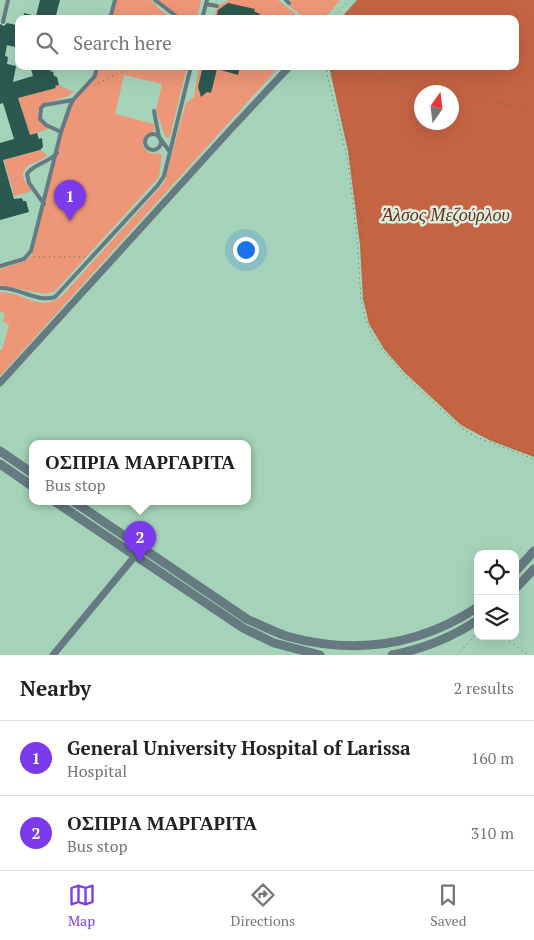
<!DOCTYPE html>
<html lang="en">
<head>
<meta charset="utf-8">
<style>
	body { margin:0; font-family:"PT Serif",serif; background:#f2f2f2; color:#222 }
	.controls { position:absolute; right:15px; bottom:15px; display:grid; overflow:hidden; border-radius:10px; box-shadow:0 5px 20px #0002 }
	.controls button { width:45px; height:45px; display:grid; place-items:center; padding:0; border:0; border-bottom:1px solid #e0e0e0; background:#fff; color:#222; font:25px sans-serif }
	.compass { position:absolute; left:414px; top:85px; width:45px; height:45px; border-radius:50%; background:#fff; box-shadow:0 5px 20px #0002; rotate:14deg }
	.you { position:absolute; left:245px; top:249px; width:18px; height:18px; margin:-12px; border:4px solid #fff; border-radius:50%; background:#1a73e8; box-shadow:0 0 0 8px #1a73e833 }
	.badge { display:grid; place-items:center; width:32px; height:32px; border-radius:50%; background:#7c3aed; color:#fff; font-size:16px; font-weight:700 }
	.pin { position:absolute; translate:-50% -41px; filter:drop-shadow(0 1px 2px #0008) }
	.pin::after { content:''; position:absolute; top:26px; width:18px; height:15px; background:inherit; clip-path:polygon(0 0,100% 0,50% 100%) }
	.popup { position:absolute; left:29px; top:440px; width:222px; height:65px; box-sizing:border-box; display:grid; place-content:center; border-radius:10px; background:#fff; filter:drop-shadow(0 1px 4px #0005); font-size:16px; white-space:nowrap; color:#767676 }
	.popup b { font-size:19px; color:#222 }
	.popup::after { content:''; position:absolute; left:50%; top:100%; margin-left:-10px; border:10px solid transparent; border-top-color:#fff }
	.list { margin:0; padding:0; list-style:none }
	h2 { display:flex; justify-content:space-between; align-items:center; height:65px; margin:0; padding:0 20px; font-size:21px }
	h2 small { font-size:16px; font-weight:400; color:#767676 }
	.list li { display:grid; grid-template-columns:32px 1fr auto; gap:15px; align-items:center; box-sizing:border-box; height:75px; padding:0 20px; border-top:1px solid #e0e0e0 }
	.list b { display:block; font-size:19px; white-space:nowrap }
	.list p { margin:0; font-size:16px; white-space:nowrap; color:#767676 }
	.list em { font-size:16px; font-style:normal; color:#767676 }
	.icon { flex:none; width:28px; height:28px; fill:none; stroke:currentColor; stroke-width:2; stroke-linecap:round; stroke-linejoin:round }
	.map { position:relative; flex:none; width:534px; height:655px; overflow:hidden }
	.search { position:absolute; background:#fff; box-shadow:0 5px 20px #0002; left:15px; right:15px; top:15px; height:55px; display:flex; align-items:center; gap:12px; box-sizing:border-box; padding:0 18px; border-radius:10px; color:#767676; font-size:19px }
	.sheet { height:215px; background:#fff }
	nav { display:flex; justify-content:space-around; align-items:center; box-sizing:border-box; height:70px; border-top:1px solid #e0e0e0; background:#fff; font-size:14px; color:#767676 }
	nav a { display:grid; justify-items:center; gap:2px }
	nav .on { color:#7c3aed }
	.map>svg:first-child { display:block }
</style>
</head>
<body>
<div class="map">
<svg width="534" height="655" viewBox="0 0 534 655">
	<rect width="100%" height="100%" fill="#a5d3b9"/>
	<g fill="#ee9678">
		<polygon points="116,0 151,0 158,8 174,19 111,19"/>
		<polygon points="155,0 201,0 197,19 179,19"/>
		<polygon points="229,0 278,0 302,19 213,19 218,6"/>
		<polygon points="291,0 340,0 324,19 306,19 288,5"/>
		<polygon points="95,66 187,66 170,136 168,138 165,136 156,110 162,84 124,75 115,114 154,124 154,130 152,133 146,135 142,145 149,153 162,154 159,177 55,291 45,294 0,285 0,269 25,261 32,255 69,105 91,79"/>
		<path d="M199,66H280L0,376V350H2L9,325L3,321L5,313L0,312V292C24,292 39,313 62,296L164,183L186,103L194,97Z"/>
		<path d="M59,85L74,92C62,103 36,97 38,117L48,129L30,135L19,101H17V98L56,88L55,86Z"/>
		<path d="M40,150L47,155C41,162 35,161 29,165C17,173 26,184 32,191L14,196L4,160Z"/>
	</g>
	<path fill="#c56443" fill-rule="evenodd" d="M357,0H534V457L489,440L461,425L404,372L384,349L369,324L363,299L360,245L348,151L329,66H515V19H340ZM422,92H452V122H422Z"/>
	<g fill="#2b5950">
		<polygon points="40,0 60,0 55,19 23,19 24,13 36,16"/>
		<polygon points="228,3 255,9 254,11 260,14 260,17 257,19 216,19 218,10"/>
		<polygon points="7,23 16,25 15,33 19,34 19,48 7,45 5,56 8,57 7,64 16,66 13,82 33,76 30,66 49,66 51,72 53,71 54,76 57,77 59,85 55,86 56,88 18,98 30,135 37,133 39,139 42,138 43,147 40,150 3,160 14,199 22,198 23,201 26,201 29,212 0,220 0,143 14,139 3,103 0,104 0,24 4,26"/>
		<polygon points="203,66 240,66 238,75 217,69 211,93 207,92 201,97 198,87"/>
	</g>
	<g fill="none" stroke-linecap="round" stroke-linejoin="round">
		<g stroke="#516f5e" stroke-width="1" stroke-dasharray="1 4" stroke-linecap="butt">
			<polyline points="332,19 349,0"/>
			<polyline points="345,19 361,0"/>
			<polyline points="325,66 348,162 357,238 361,300 365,317 371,333 381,348 404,375 460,427 476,437 534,459"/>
			<polyline points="330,66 350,153 357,203 362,225 362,256 366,307 375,330 394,358 462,423 477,433 534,456"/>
			<polyline points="327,70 444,92"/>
			<polyline points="94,85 134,66"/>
			<polyline points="452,94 534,110"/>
			<polyline points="34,257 85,257"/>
			<polyline points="501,636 529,655"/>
			<polyline points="457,655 478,632"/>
		</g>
		<g stroke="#657a81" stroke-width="4">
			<polyline points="155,0 180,19"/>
			<polyline points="286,0 289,3"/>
			<polyline points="206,4 217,6"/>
			<polyline points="110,19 115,0"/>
			<polyline points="202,19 207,0"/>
			<polyline points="3,22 8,0"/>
			<polyline points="154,111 159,137 170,152"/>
			<polyline points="61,132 46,125 40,119 41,108 44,105 73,100"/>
			<circle cx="153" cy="142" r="8"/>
			<path d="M44,204L29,183L27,174C32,165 48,163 57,153"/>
			<polyline points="0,266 24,259 31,251 61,132 70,106 73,100 95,76 97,66"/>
			<path d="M0,288C18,287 37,303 55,297L158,185L164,176L191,66"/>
		</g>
		<g stroke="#657a81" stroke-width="7">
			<polyline points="0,383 232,128 290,66"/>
			<polyline points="53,655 135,556"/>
		</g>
		<g stroke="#657a81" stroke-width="9">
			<polyline points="0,451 32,473"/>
			<polyline points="0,464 32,486"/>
			<polyline points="54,501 243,628 274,643 320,655"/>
			<path d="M73,501L247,619C260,625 273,631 286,636C354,655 419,646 478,607"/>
			<polyline points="515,572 534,551"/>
			<polyline points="515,589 534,569"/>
			<path d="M392,655C423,649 451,638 478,620"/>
		</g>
	</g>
	<g text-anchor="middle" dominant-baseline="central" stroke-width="5" stroke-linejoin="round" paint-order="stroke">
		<g font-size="18" font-style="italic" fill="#6d2d16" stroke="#d7eee0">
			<text x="446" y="214">Άλσος Μεζούρλου</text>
		</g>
	</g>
</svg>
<div class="controls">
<button><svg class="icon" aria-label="locate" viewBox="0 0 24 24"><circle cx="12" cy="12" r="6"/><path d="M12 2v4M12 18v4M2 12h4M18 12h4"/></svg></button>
<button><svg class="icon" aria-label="layers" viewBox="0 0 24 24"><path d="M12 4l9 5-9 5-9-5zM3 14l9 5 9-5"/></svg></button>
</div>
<svg class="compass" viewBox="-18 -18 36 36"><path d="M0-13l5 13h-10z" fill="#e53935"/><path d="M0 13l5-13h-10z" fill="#767676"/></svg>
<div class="you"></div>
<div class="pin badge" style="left:70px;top:221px">1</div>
<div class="pin badge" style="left:140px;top:562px">2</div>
<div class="popup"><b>ΟΣΠΡΙΑ ΜΑΡΓΑΡΙΤΑ</b>Bus stop</div>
<div class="search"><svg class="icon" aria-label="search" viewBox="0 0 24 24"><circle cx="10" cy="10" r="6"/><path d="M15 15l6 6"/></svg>Search here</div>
</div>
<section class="sheet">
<h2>Nearby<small>2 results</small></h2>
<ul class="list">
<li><span class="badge">1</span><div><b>General University Hospital of Larissa</b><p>Hospital</p></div><em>160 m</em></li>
<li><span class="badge">2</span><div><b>ΟΣΠΡΙΑ ΜΑΡΓΑΡΙΤΑ</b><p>Bus stop</p></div><em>310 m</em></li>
</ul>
</section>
<nav>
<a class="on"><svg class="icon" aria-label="map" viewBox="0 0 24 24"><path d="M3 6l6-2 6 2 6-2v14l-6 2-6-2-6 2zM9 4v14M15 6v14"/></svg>Map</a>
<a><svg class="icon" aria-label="directions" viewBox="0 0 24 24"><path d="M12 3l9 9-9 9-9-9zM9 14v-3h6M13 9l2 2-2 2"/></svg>Directions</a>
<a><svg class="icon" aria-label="saved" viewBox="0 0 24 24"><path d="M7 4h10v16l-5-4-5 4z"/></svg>Saved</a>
</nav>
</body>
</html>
